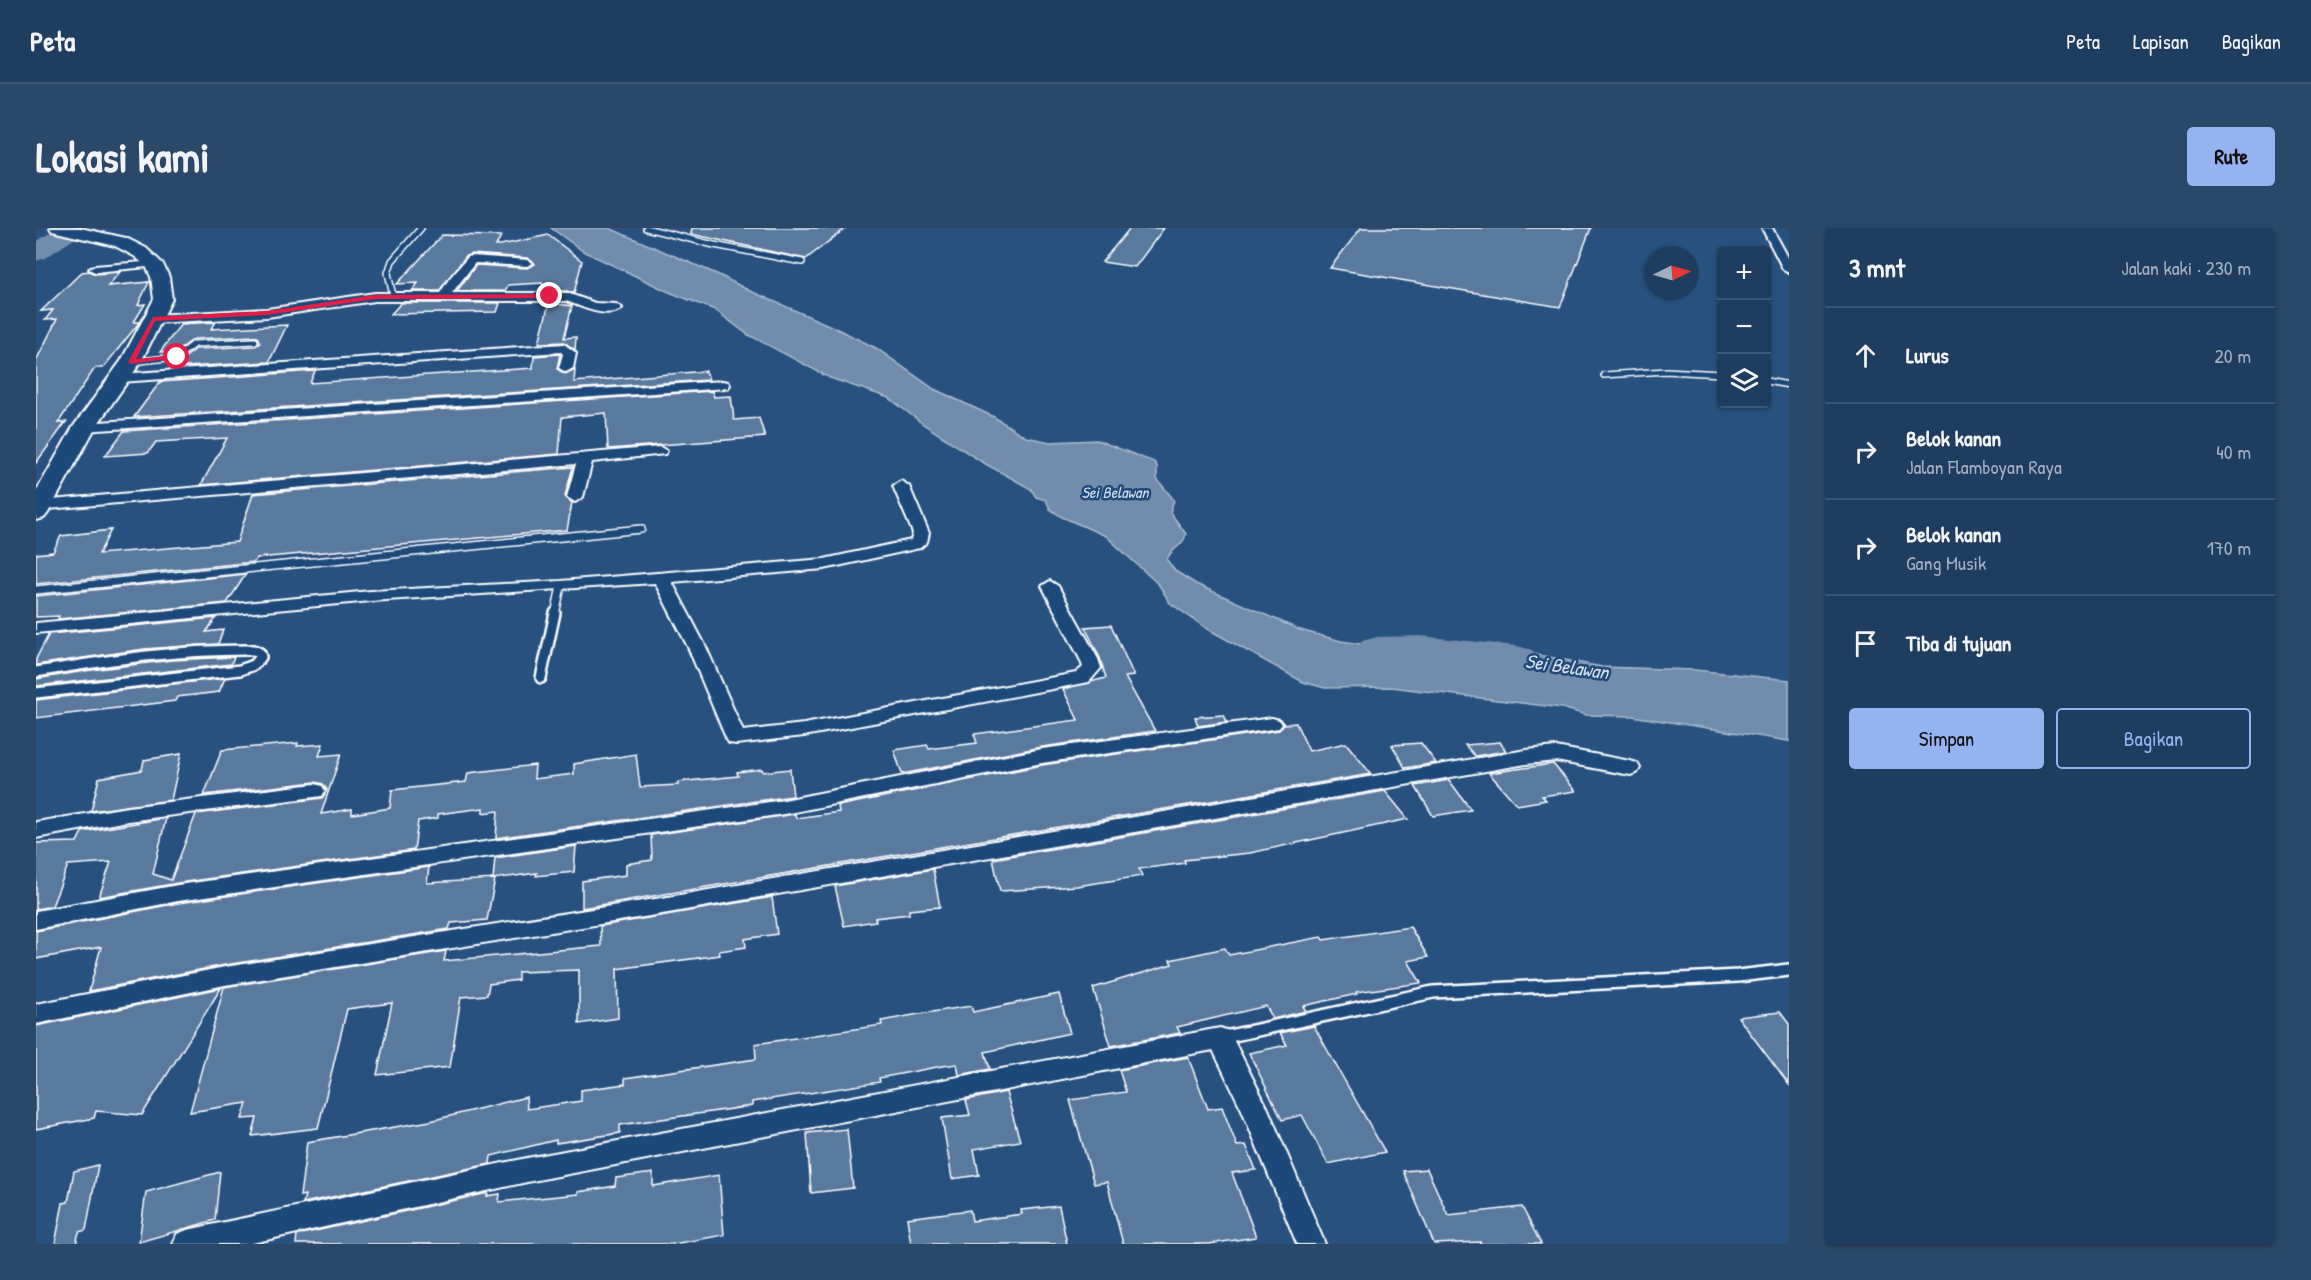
<!DOCTYPE html>
<html lang="id">
<head>
<meta charset="utf-8">
<style>
	body { margin:0; font-family:"Patrick Hand",sans-serif; background:#2b4868; color:#f1f3f6 }
	.controls { position:absolute; right:18px; top:18px; display:grid; overflow:hidden; border-radius:6px; box-shadow:0 2px 4px #0004 }
	.controls button { width:54px; height:54px; display:grid; place-items:center; padding:0; border:0; border-bottom:2px solid #3c5674; background:#1e3d5f; color:#f1f3f6; font:30px sans-serif }
	.compass { position:absolute; left:1609px; top:18px; width:54px; height:54px; border-radius:50%; background:#1e3d5f; box-shadow:0 2px 4px #0004; rotate:85deg }
	.stop { position:absolute; width:18px; height:18px; margin:-14px; border:4px solid #e11d48; border-radius:50%; background:#fff }
	.stop.end { background:#e11d48; border-color:#fff; box-shadow:0 2px 6px #0008 }
	.list { margin:0; padding:0; list-style:none }
	h2 { display:flex; justify-content:space-between; align-items:center; height:78px; margin:0; padding:0 24px; font-size:26px }
	h2 small { font-size:20px; font-weight:400; color:#a1aebd }
	.list li { display:grid; grid-template-columns:39px 1fr auto; gap:18px; align-items:center; box-sizing:border-box; height:96px; padding:0 24px; border-top:2px solid #3c5674 }
	.list b { display:block; font-size:22px; white-space:nowrap }
	.list p { margin:0; font-size:20px; white-space:nowrap; color:#a1aebd }
	.list em { font-size:20px; font-style:normal; color:#a1aebd }
	.actions { display:flex; gap:12px; padding:18px 24px }
	.actions a { flex:1; padding:14px 0; border:2px solid #95b2f1; border-radius:6px; text-align:center; font-size:21px; color:#95b2f1 }
	.actions .main { background:#95b2f1; color:#111 }
	.icon { flex:none; width:33px; height:33px; fill:none; stroke:currentColor; stroke-width:2; stroke-linecap:round; stroke-linejoin:round }
	.map { position:relative; flex:none; width:1753px; height:1016px; overflow:hidden; border-radius:6px }
	header { display:flex; align-items:center; gap:36px; box-sizing:border-box; height:84px; padding:0 30px; background:#1e3d5f; border-bottom:2px solid #3c5674 }
	header strong { font-size:28px }
	nav { display:flex; gap:33px; margin-inline-start:auto; font-size:21px }
	.intro { display:flex; align-items:center; justify-content:space-between; box-sizing:border-box; height:144px; padding:0 36px }
	h1 { margin:0; font-size:42px }
	.button { padding:15px 27px; border-radius:6px; background:#95b2f1; color:#111; font-size:21px; font-weight:700 }
	main { display:flex; gap:36px; padding:0 36px }
	aside { flex:1; background:#1e3d5f; border-radius:6px; box-shadow:0 2px 4px #0004 }
	.map>svg:first-child { display:block }
</style>
</head>
<body>
<header>
<strong>Peta</strong>
<nav><a>Peta</a><a>Lapisan</a><a>Bagikan</a></nav>
</header>
<div class="intro"><h1>Lokasi kami</h1><a class="button">Rute</a></div>
<main>
<div class="map">
<svg width="1753" height="1016" viewBox="0 0 1753 1016">
	<rect width="100%" height="100%" fill="#28517f"/>
	<filter id="ink" filterUnits="userSpaceOnUse"><feTurbulence type="fractalNoise" baseFrequency=".0167" numOctaves="2"/><feDisplacementMap in="SourceGraphic" scale="12" xChannelSelector="R" yChannelSelector="G"/><feConvolveMatrix kernelMatrix="1 2 1 2 8 2 1 2 1" color-interpolation-filters="sRGB"/></filter>
	<g filter="url(#ink)">
		<path fill="#718dab" stroke="#aabbcd" stroke-width="1.5" d="M515,0H573L683,47L712,62L795,98L840,120L898,161L958,189L990,209L1014,214L1061,212L1118,234L1121,238V251L1138,272L1134,284L1150,306C1148,319 1134,320 1131,332L1139,343L1160,356L1264,402L1305,413L1346,419L1385,418L1413,426L1429,422L1471,421L1566,439L1659,442L1753,452V513L1596,488L1550,487L1526,480L1355,459L1289,460L1267,454L1170,400L1134,375L1123,357L1070,308L1026,289L1014,281L1010,272L1000,269L995,261L946,234L887,196L853,170L794,150L711,106L679,82L633,64L547,23Z"/>
		<g fill="none" stroke-linecap="round" stroke-linejoin="round">
			<g fill="#718dab" fill-rule="evenodd">
				<polygon points="21,0 50,0 47,5 9,30 0,33 0,14"/>
				<polygon points="1384,408 1481,418 1496,422 1502,431 1496,440 1481,444 1384,434 1341,435 1326,431 1320,422 1326,413 1341,409"/>
			</g>
		</g>
		<g fill="#5a7a9d" stroke="#fff" stroke-width="1.5">
			<polygon points="656,0 810,0 770,31 655,6"/>
			<polygon points="1094,0 1128,0 1099,39 1066,34"/>
			<polygon points="1325,0 1555,0 1524,79 1294,40"/>
			<polygon points="406,7 465,8 460,18 512,7 546,33 538,65 531,63 509,63 506,55 472,57 469,63 421,63 440,37 491,40 499,36 491,30 436,26 430,28 403,63 376,63 382,55 361,56"/>
			<polygon points="53,43 59,46 84,44 72,58 113,54 102,77 109,76 98,94 103,94 102,96 67,140 59,140 22,195 30,194 0,235 0,133 21,91 9,92 17,82 5,83 46,44"/>
			<polygon points="365,75 464,75 461,84 355,86"/>
			<polygon points="513,75 536,78 528,110 540,109 539,122 528,114 503,115"/>
			<polygon points="180,94 175,101 251,97 233,134 134,140 138,134 144,133 160,121 219,118 224,115 223,110 219,108 158,111 140,124 124,124 145,96"/>
			<polygon points="524,126 521,141 529,146 539,141 538,154 670,143 673,152 98,189 124,154 279,143 274,155 497,140 498,128"/>
			<polygon points="676,163 678,169 695,168 698,192 723,190 729,209 572,221 570,185 526,189 523,226 165,257 191,210 120,214 112,225 69,228 88,203"/>
			<polygon points="537,239 529,268 536,275 531,302 221,330 218,334 0,356 0,326 17,324 25,308 75,302 63,326 201,314 217,266"/>
			<polygon points="210,346 191,375 22,391 23,388 0,389 0,368"/>
			<polygon points="180,390 170,404 187,402 182,416 108,421 0,437 0,431 13,406"/>
			<polygon points="1075,397 1098,448 1089,449 1119,503 1006,519 866,546 858,522 891,517 893,521 941,515 938,506 1042,492 1027,461 1070,450 1064,430 1049,399"/>
			<polygon points="198,429 195,436 0,458 0,451 55,442 136,432"/>
			<polygon points="189,450 183,464 141,469 139,473 0,490 0,472"/>
			<polygon points="1188,487 1191,494 1162,498 1159,489"/>
			<polygon points="1260,495 1273,523 1310,515 1335,546 546,680 546,653 590,647 590,636 616,632 615,607 759,586 760,590 803,584 802,578 1006,537 1243,502 1248,496"/>
			<polygon points="1464,514 1470,523 1439,528 1429,517"/>
			<polygon points="262,515 261,518 287,516 283,528 305,526 285,586 316,581 316,586 354,580 356,562 430,554 432,545 499,537 498,551 538,546 538,536 600,526 604,559 642,557 642,554 702,548 701,544 726,541 727,544 754,541 757,568 460,610 462,583 447,585 447,580 402,586 402,590 382,593 378,622 142,655 63,669 75,634 32,637 16,678 0,681 0,615 41,614 46,604 130,590 117,646 135,652 160,586 286,570 291,562 287,556 279,554 168,567 186,522"/>
			<polygon points="1385,515 1400,535 1369,540 1356,517"/>
			<polygon points="145,526 135,572 55,583 63,550 106,542 108,532"/>
			<polygon points="1517,536 1540,563 1506,568 1510,572 1481,577 1453,545"/>
			<polygon points="1413,552 1435,582 1397,588 1379,558"/>
			<polygon points="1349,563 1372,591 1214,625 1148,632 1149,635 1103,641 1106,648 1041,658 964,663 957,631"/>
			<polygon points="540,618 538,644 500,648 501,645 457,651 459,630"/>
			<polygon points="393,639 391,655 459,651 451,692 415,695 413,701 189,737 53,763 65,719 0,731 0,703 142,675"/>
			<polygon points="897,641 904,679 873,682 873,686 839,690 840,693 808,698 799,658"/>
			<polygon points="736,669 741,706 709,711 710,719 683,723 684,727 581,741 582,790 543,796 543,742 482,744 482,752 453,756 451,767 425,769 414,839 341,847 356,775 311,781 282,900 216,908 221,890 206,891 211,875 154,884 188,759 410,723 408,733 565,718 564,698"/>
			<polygon points="1374,699 1392,729 1372,733 1385,755 1320,764 1321,766 1267,778 1270,783 1237,791 1230,778 1141,799 1144,805 1075,818 1057,760 1136,736 1134,732 1189,720 1193,727 1285,709 1287,712"/>
			<polygon points="185,760 106,887 60,883 58,890 0,901 0,798"/>
			<polygon points="1023,766 1034,805 949,824 954,841 923,847 921,836 906,838 843,850 844,854 716,874 716,878 584,897 584,905 520,915 520,912 455,928 454,936 267,975 269,967 264,968 271,914 394,893 490,869 491,881 545,873 545,862 589,856 589,850 720,831 719,816 846,797 845,793 883,786 935,778 937,784"/>
			<polygon points="1744,784 1753,796 1753,857 1702,789"/>
			<polygon points="1278,798 1306,848 1349,924 1292,936 1266,887 1246,892 1213,825 1251,817 1244,805"/>
			<polygon points="1152,829 1172,881 1186,879 1201,918 1210,917 1220,942 1196,945 1220,1009 1173,1016 1087,1016 1071,954 1058,956 1034,872 1090,864 1083,842"/>
			<polygon points="970,864 984,913 938,921 943,947 916,951 906,890 934,887 930,872"/>
			<polygon points="811,901 817,960 775,965 771,905"/>
			<polygon points="62,937 50,1002 43,1004 40,1016 19,1016 27,975 32,974 38,943"/>
			<polygon points="1391,941 1412,987 1486,979 1505,1016 1445,1016 1444,1014 1398,1016 1367,943"/>
			<polygon points="184,944 179,992 103,1014 110,964"/>
			<polygon points="617,945 617,958 683,947 688,1007 637,1016 260,1016 261,1007 452,965 451,968 464,966 463,974 542,966 542,964 579,958 580,950"/>
			<polygon points="1023,978 1031,1016 875,1016 871,990 934,982 936,993 986,986 985,982"/>
		</g>
		<g fill="none" stroke-linecap="round" stroke-linejoin="round">
			<g stroke="#fff" stroke-width="8">
				<g id="service-far3">
					<polyline points="610,0 678,17 766,34"/>
					<polyline points="357,68 352,45 356,33 385,0"/>
					<polyline points="95,134 141,129 158,116 219,113"/>
					<polyline points="1568,147 1630,143 1686,146"/>
					<polyline points="1730,153 1753,157"/>
				</g>
			</g>
			<g stroke="#fff" stroke-width="10">
				<g id="service-far2">
					<polyline points="0,362 605,301"/>
					<polyline points="519,387 525,358"/>
				</g>
			</g>
			<g stroke="#fff" stroke-width="14">
				<g id="service-far1">
					<path d="M0,444C73,432 144,421 218,422L224,425L225,429L218,437L204,442L0,465"/>
					<polyline points="505,450 519,385"/>
				</g>
			</g>
			<g stroke="#fff" stroke-width="16">
				<polyline id="service" points="1184,810 1397,764 1702,748 1753,742"/>
			</g>
			<g stroke="#fff" stroke-width="4">
				<g id="minor">
					<polygon points="1726,0 1736,0 1753,31 1753,44 1747,41"/>
					<path d="M436,28L491,32L497,35L491,38L439,35L416,65H531L559,75L580,76L586,80C572,92 544,78 530,73H339L231,89L117,95L111,91L117,87L231,81L339,65H404L413,51L432,29Z"/>
					<polygon points="118,33 122,34 122,38 59,44 53,41 59,38"/>
					<polygon points="528,116 540,125 537,140 530,144 523,140 527,126 525,124 84,154 77,150 84,146"/>
					<polygon points="687,153 692,154 694,157 692,160 48,203 41,199 48,195"/>
					<polygon points="624,219 631,223 629,226 556,234 547,269 539,274 531,269 540,236 0,282 0,274 4,273"/>
					<polygon points="865,253 873,258 893,305 891,314 884,320 788,341 636,354 670,419 707,503 768,496 1040,445 1047,439 1044,431 1006,358 1014,353 1022,358 1062,431 1065,440 1053,454 768,508 700,516 693,515 690,510 652,419 619,355 335,373 0,405 0,395 335,363 525,353 788,331 875,312 877,305 857,258"/>
					<polygon points="1236,490 1243,492 1246,496 1243,500 1006,535 748,586 142,673 0,701 0,683 142,657 748,572 1006,521"/>
					<polygon points="1520,519 1594,533 1601,535 1604,540 1601,545 1594,547 1520,533 1490,536 632,685 189,757 0,796 0,776 189,739 632,669 1490,522"/>
					<polygon points="279,556 286,558 289,563 286,568 92,593 0,610 0,594 92,579"/>
					<polygon points="1184,800 1193,803 1232,881 1289,1016 1261,1016 1206,882 1177,822 491,954 212,1016 137,1016 141,1006 151,1002 491,930"/>
				</g>
			</g>
			<g stroke="#fff" stroke-width="4">
				<polygon id="primary" points="14,0 44,0 90,10 110,20 127,36 133,49 136,71 105,134 59,200 12,285 8,290 0,292 0,264 37,199 85,133 118,71 115,49 110,38 98,28 79,18 16,3"/>
			</g>
			<use href="#service-far3" stroke="#1f4a7a" stroke-width="5"/>
			<use href="#service-far2" stroke="#1f4a7a" stroke-width="7"/>
			<use href="#service-far1" stroke="#1f4a7a" stroke-width="9"/>
			<use href="#service" stroke="#1f4a7a" stroke-width="11"/>
			<use href="#minor" fill="#1f4a7a" fill-rule="evenodd"/>
			<use href="#primary" fill="#1f4a7a" fill-rule="evenodd"/>
		</g>
	</g>
	<polygon fill="#e11d48" points="514,66 516,70 339,71 231,87 119,93 100,131 141,127 145,129 95,136 92,134 117,89 231,83 339,67"/>
	<g text-anchor="middle" dominant-baseline="central" stroke-width="5" stroke-linejoin="round" paint-order="stroke">
		<g font-size="16" font-style="italic" fill="#d4dde6" stroke="#1f4a7a">
			<text x="1079" y="264">Sei Belawan</text>
		</g>
		<g font-size="20" font-style="italic" fill="#d4dde6" stroke="#1f4a7a">
			<text transform="translate(1531 438) rotate(8)">Sei Belawan</text>
		</g>
	</g>
</svg>
<div class="controls">
<button>+</button>
<button>−</button>
<button><svg class="icon" aria-label="layers" viewBox="0 0 24 24"><path d="M12 4l9 5-9 5-9-5zM3 14l9 5 9-5"/></svg></button>
</div>
<svg class="compass" viewBox="-18 -18 36 36"><path d="M0-13l5 13h-10z" fill="#e53935"/><path d="M0 13l5-13h-10z" fill="#a1aebd"/></svg>
<div class="stop" style="left:141px;top:129px"></div>
<div class="stop end" style="left:514px;top:68px"></div>
</div>
<aside>
<h2>3 mnt<small>Jalan kaki · 230 m</small></h2>
<ul class="list">
<li><svg class="icon" aria-label="ahead" viewBox="0 0 24 24"><path d="M12 20V5M6 11l6-6 6 6"/></svg><div><b>Lurus</b></div><em>20 m</em></li>
<li><svg class="icon" aria-label="right" viewBox="0 0 24 24"><path d="M7 20v-9h11M14 6l5 5-5 5"/></svg><div><b>Belok kanan</b><p>Jalan Flamboyan Raya</p></div><em>40 m</em></li>
<li><svg class="icon" aria-label="right" viewBox="0 0 24 24"><path d="M7 20v-9h11M14 6l5 5-5 5"/></svg><div><b>Belok kanan</b><p>Gang Musik</p></div><em>170 m</em></li>
<li><svg class="icon" aria-label="arrive" viewBox="0 0 24 24"><path d="M6 21V4h12l-3 4 3 4H6"/></svg><div><b>Tiba di tujuan</b></div></li>
</ul>
<div class="actions"><a class="main">Simpan</a><a>Bagikan</a></div>
</aside>
</main>
</body>
</html>
